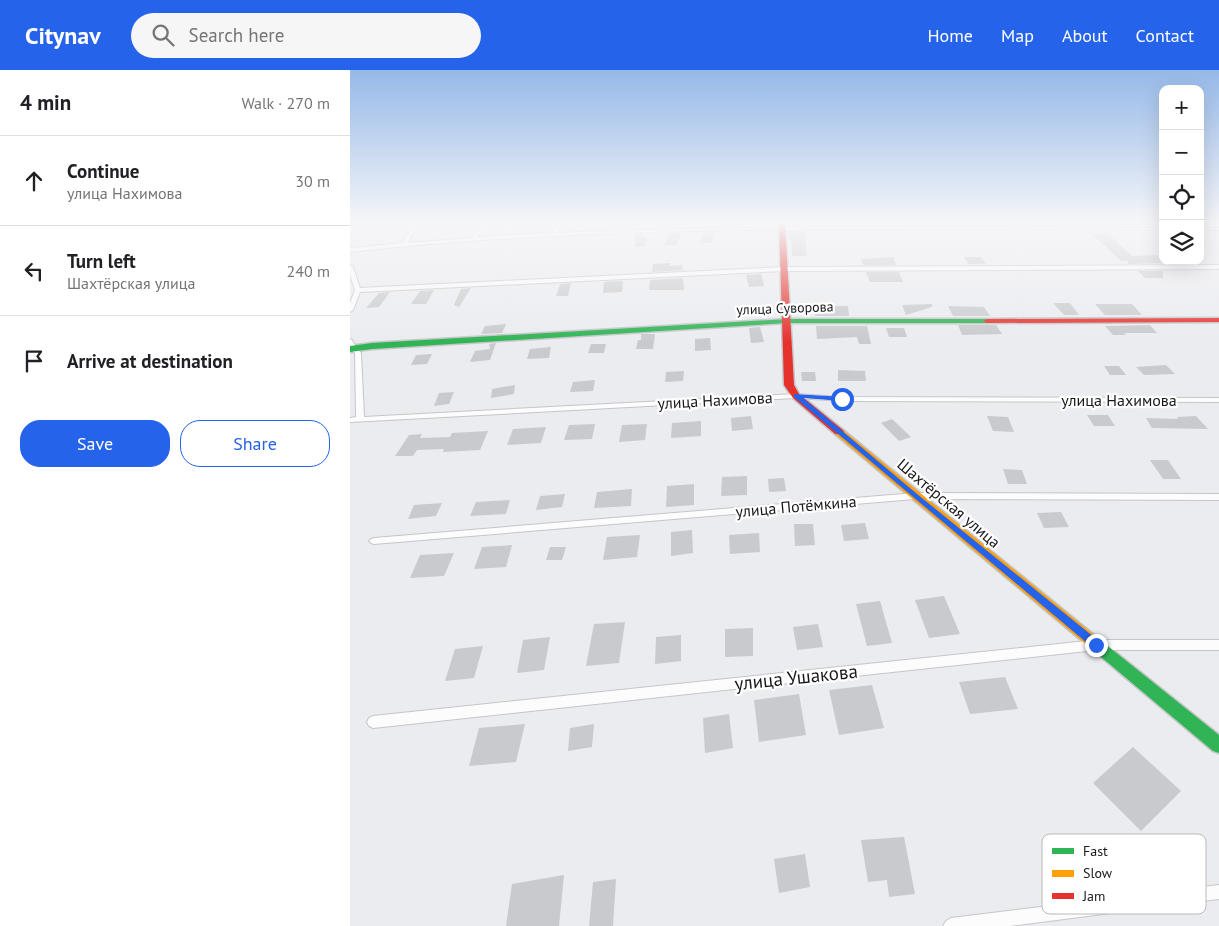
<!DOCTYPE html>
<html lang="en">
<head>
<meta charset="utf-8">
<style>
	body { margin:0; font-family:"PT Sans",sans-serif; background:#f6f6f6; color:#202124 }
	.controls { position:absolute; right:15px; top:15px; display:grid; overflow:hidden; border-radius:10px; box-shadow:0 5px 20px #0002 }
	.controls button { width:45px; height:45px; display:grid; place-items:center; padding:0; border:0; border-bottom:1px solid #e0e0e0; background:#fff; color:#202124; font:25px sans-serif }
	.stop { position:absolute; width:15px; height:15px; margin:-11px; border:4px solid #2563eb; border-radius:50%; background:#fff }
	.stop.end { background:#2563eb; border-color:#fff; box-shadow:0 1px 5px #0008 }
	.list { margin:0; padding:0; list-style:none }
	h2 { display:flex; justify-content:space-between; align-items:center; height:65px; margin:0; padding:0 20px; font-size:21px }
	h2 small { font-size:16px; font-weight:400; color:#757577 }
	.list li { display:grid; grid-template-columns:32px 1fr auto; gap:15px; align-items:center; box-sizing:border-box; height:90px; padding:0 20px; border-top:1px solid #e0e0e0 }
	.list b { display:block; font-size:19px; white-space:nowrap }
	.list p { margin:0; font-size:16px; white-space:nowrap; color:#757577 }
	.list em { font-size:16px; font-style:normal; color:#757577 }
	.actions { display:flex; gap:10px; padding:15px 20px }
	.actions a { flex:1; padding:11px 0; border:1px solid #2563eb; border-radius:20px; text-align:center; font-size:18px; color:#2563eb }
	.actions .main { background:#2563eb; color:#fff }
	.icon { flex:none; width:28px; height:28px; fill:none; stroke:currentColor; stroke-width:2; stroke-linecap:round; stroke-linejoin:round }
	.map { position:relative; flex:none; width:869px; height:856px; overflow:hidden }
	header { display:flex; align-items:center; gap:30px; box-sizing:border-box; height:70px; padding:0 25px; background:#2563eb; color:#fff }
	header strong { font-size:24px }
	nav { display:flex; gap:28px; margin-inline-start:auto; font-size:18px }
	.search { width:350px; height:45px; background:#f6f6f6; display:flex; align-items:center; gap:12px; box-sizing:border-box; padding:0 18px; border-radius:28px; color:#757577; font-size:19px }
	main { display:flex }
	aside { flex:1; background:#fff }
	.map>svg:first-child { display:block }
</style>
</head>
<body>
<header>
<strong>Citynav</strong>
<div class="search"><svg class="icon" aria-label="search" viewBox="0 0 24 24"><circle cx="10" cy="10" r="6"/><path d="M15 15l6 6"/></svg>Search here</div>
<nav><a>Home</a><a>Map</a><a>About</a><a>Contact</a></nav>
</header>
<main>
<aside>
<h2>4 min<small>Walk · 270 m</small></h2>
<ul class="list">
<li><svg class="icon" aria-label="ahead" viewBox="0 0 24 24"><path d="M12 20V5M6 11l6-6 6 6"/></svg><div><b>Continue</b><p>улица Нахимова</p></div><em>30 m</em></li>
<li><svg class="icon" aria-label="left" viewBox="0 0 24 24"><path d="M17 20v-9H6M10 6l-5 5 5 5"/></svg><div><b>Turn left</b><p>Шахтёрская улица</p></div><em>240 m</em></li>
<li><svg class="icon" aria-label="arrive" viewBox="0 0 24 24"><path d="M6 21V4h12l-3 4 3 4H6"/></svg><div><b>Arrive at destination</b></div></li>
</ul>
<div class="actions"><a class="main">Save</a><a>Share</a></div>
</aside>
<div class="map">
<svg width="869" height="856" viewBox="0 0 869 856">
	<rect width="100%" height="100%" fill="#ebecf0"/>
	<polygon fill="#d9def6" points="553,152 813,152 813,157 555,157"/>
	<g fill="#c9cacd">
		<polygon points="438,161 454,161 455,163 457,186 442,186 441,171 439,171"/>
		<polygon points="365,162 361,173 350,173 354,163"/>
		<polygon points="321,163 332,163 326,175 314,175"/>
		<polygon points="757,163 782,186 806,185 813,191 813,193 779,194 777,191 771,191 742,164"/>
		<polygon points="285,164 293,164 291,167 297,167 295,176 285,177"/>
		<polygon points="543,187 546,195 513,195 511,189"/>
		<polygon points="614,187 631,187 636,194 618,194"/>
		<polygon points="320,193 320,196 332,195 333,200 302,202 303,194"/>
		<polygon points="788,201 813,201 813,208 795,208"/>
		<polygon points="516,202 549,202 553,212 520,212"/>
		<polygon points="411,204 414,216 399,217 396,205"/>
		<polygon points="333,208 334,220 299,220 300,210"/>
		<polygon points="273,211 272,222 253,223 254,212"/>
		<polygon points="221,213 218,226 206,226 210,214"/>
		<polygon points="121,218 109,237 104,235 111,219"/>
		<polygon points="84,220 76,234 61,234 70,221"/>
		<polygon points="40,222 29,237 16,238 29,223"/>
		<polygon points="703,233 720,233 729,245 714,245"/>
		<polygon points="582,234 582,237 556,245 552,235"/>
		<polygon points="745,234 782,234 792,245 755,245"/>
		<polygon points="464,236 498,236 499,246 465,246"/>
		<polygon points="598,236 634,237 640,246 603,246"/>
		<polygon points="156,254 152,263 131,264 135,256"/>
		<polygon points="608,255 646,255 652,264 612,265"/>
		<polygon points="800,255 807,263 774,263 776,265 763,265 755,256"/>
		<polygon points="466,256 517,256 521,274 509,274 507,267 467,269"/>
		<polygon points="410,257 414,272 401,273 399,258"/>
		<polygon points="536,258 554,258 557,267 539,267"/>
		<polygon points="291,264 305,264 303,279 286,279 288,270 291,270"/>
		<polygon points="360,268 361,280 345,281 345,269"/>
		<polygon points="146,273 140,290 120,292 125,281 140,279 139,274"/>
		<polygon points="241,274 256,274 254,283 238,283"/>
		<polygon points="201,277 199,288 177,289 180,279"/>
		<polygon points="82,284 77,294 61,295 66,285"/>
		<polygon points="816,295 825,304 794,305 786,297"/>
		<polygon points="754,296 769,296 776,305 760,305"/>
		<polygon points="488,300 515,301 516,311 488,311"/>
		<polygon points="334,301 333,311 315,312 316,302"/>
		<polygon points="451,302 465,302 466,311 452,311"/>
		<polygon points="245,310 243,321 220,322 223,312"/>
		<polygon points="165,315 164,324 141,328 142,319"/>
		<polygon points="104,322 99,334 84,336 89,323"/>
		<polygon points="737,345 758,345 765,356 744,356"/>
		<polygon points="401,346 403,359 382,361 381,348"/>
		<polygon points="637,346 658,347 664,362 643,361"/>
		<polygon points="846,346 858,359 802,358 796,348 828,349 827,347"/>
		<polygon points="542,349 561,367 549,371 531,353"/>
		<polygon points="351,351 351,366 321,368 322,353"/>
		<polygon points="245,354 242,369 214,370 219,355"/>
		<polygon points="297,354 295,370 269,372 272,355"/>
		<polygon points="196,357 191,373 157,375 163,359"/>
		<polygon points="138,361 130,380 93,382 94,379 67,380 63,386 45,386 59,365 72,364 70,368 100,367 102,363"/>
		<polygon points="800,390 818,390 831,409 813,409"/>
		<polygon points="653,399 672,400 677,414 658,414"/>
		<polygon points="397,406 397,425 371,426 372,407"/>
		<polygon points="434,408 436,421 419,422 418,409"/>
		<polygon points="344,414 344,435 316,437 317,416"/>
		<polygon points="282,419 281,436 244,438 247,422"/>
		<polygon points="215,424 212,437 186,440 190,426"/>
		<polygon points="160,430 156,444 120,446 126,432"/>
		<polygon points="92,433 86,446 58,449 64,435"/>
		<polygon points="711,442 719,457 694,458 687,443"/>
		<polygon points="515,453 519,469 494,471 491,455"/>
		<polygon points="444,454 463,454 465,475 445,476"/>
		<polygon points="342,460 343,483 321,486 321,462"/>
		<polygon points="409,463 410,482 380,484 379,465"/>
		<polygon points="290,465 287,487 253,490 257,467"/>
		<polygon points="162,475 156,497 124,499 132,477"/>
		<polygon points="200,477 216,477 212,490 196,490"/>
		<polygon points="104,483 94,506 60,508 70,485"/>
		<polygon points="594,526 610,564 579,568 565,530"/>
		<polygon points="530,531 542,573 517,576 506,534"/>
		<polygon points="275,552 269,593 236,596 244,554"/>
		<polygon points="468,554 473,577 447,580 443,557"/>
		<polygon points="403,558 403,586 375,587 375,559"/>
		<polygon points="331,565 331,591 305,594 306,567"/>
		<polygon points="200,567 194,600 167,603 173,570"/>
		<polygon points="133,576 124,608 95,611 105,579"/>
		<polygon points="655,607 668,639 620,644 609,612"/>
		<polygon points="522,615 534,658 489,665 479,620"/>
		<polygon points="449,624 456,665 409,672 404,630"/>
		<polygon points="379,644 383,678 355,683 353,648"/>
		<polygon points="175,654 166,692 119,696 129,658"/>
		<polygon points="244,654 242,677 218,681 220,658"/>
		<polygon points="783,677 831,721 791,761 743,713"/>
		<polygon points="554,767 565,824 539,827 537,810 518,812 511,770"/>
		<polygon points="455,784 460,817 429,823 424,789"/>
		<polygon points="214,805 209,856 156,856 162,814"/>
		<polygon points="266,809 263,856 239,856 243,812"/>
	</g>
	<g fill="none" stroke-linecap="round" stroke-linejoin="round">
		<g stroke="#c5c6c8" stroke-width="2">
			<g id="street">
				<path d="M66,152H71L57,173L121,168L133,152H138L127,167L202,163L208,152H213L207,163C409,154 611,157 813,158V160C543,160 268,152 0,182V178L52,173Z"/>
				<rect x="850" y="158" width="19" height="2"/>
				<polygon points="0,195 3,197 10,218 434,197 869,195 869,199 434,201 10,222 3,240 0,242 0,233 5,220 0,205"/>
				<polygon points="0,269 2,270 6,277 11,283 14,347 446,324 492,327 869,328 869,332 492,331 446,328 0,352 0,348 6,347 5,283 0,278"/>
				<polygon points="565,423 869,424 869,430 565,429 24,474 21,473 19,471 21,469 24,468"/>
				<polygon points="746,570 869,570 869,580 746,580 23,658 19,656 17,652 19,648 23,646"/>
				<polygon points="869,815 869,829 660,856 593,856 596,851 601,848"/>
			</g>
		</g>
		<g stroke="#c5c6c8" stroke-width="3">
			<g id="fast">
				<polygon points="437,249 637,249 641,251 637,253 437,253 22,279 0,282 0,276 22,273"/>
				<polygon points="749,571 754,573 869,665 869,683 863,681 744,581 742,577 744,573"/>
			</g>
		</g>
		<g stroke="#c5c6c8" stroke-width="3">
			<polygon id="slow" points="489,359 493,360 754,573 756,577 754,581 749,583 744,581 485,364 484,362"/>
		</g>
		<g stroke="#c5c6c8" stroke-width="3">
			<g id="jam">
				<polygon points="429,152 435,152 444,315 449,324 493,360 494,362 493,364 485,364 443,328 434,315"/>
				<polygon points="869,248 869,252 637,253 633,251 637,249"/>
			</g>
		</g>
		<use href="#street" fill="#fcfcfd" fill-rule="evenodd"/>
		<use href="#fast" fill="#30b455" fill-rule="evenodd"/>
		<use href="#slow" fill="#ff9f0a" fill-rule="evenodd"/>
		<use href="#jam" fill="#e5322d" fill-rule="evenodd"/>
	</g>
	<linearGradient id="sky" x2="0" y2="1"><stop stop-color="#95b9e8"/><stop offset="0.56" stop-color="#f6f6f8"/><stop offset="1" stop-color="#f6f6f8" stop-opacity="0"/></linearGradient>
	<rect width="869" height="272" fill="url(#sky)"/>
	<polygon fill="#2563eb" points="444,324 495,327 495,330 492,331 453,328 567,424 750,572 750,578 743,578 444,327"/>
	<g text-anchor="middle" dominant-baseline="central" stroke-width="4.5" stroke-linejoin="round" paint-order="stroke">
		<g font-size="14" fill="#18191b" stroke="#fff">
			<text transform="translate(435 238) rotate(-2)">улица Суворова</text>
		</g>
		<g font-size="16" fill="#18191b" stroke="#fff">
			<text transform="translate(365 330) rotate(-3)">улица Нахимова</text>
			<text x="769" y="330">улица Нахимова</text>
			<text transform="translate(599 433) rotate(40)">Шахтёрская улица</text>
			<text transform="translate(446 436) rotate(-5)">улица Потёмкина</text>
		</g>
		<g font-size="19" fill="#18191b" stroke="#fff">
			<text transform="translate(446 607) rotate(-6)">улица Ушакова</text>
		</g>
	</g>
	<rect x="692" y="764" width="164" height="80" rx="8" fill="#fff" stroke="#bababb" stroke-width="1"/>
	<rect x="702" y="778" width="22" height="6" fill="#30b455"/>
	<rect x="702" y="800" width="22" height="7" fill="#ff9f0a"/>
	<rect x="702" y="823" width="22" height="6" fill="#e5322d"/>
	<g font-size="14" fill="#18191b">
		<text x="733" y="786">Fast</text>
		<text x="733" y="808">Slow</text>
		<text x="733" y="831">Jam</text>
	</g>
</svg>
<div class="controls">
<button>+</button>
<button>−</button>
<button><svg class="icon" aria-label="locate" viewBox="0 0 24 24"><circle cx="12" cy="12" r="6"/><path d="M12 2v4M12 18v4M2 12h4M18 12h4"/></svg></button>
<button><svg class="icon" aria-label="layers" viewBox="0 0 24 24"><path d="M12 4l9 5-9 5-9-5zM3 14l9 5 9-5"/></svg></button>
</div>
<div class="stop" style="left:492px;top:329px"></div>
<div class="stop end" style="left:746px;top:575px"></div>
</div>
</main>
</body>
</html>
